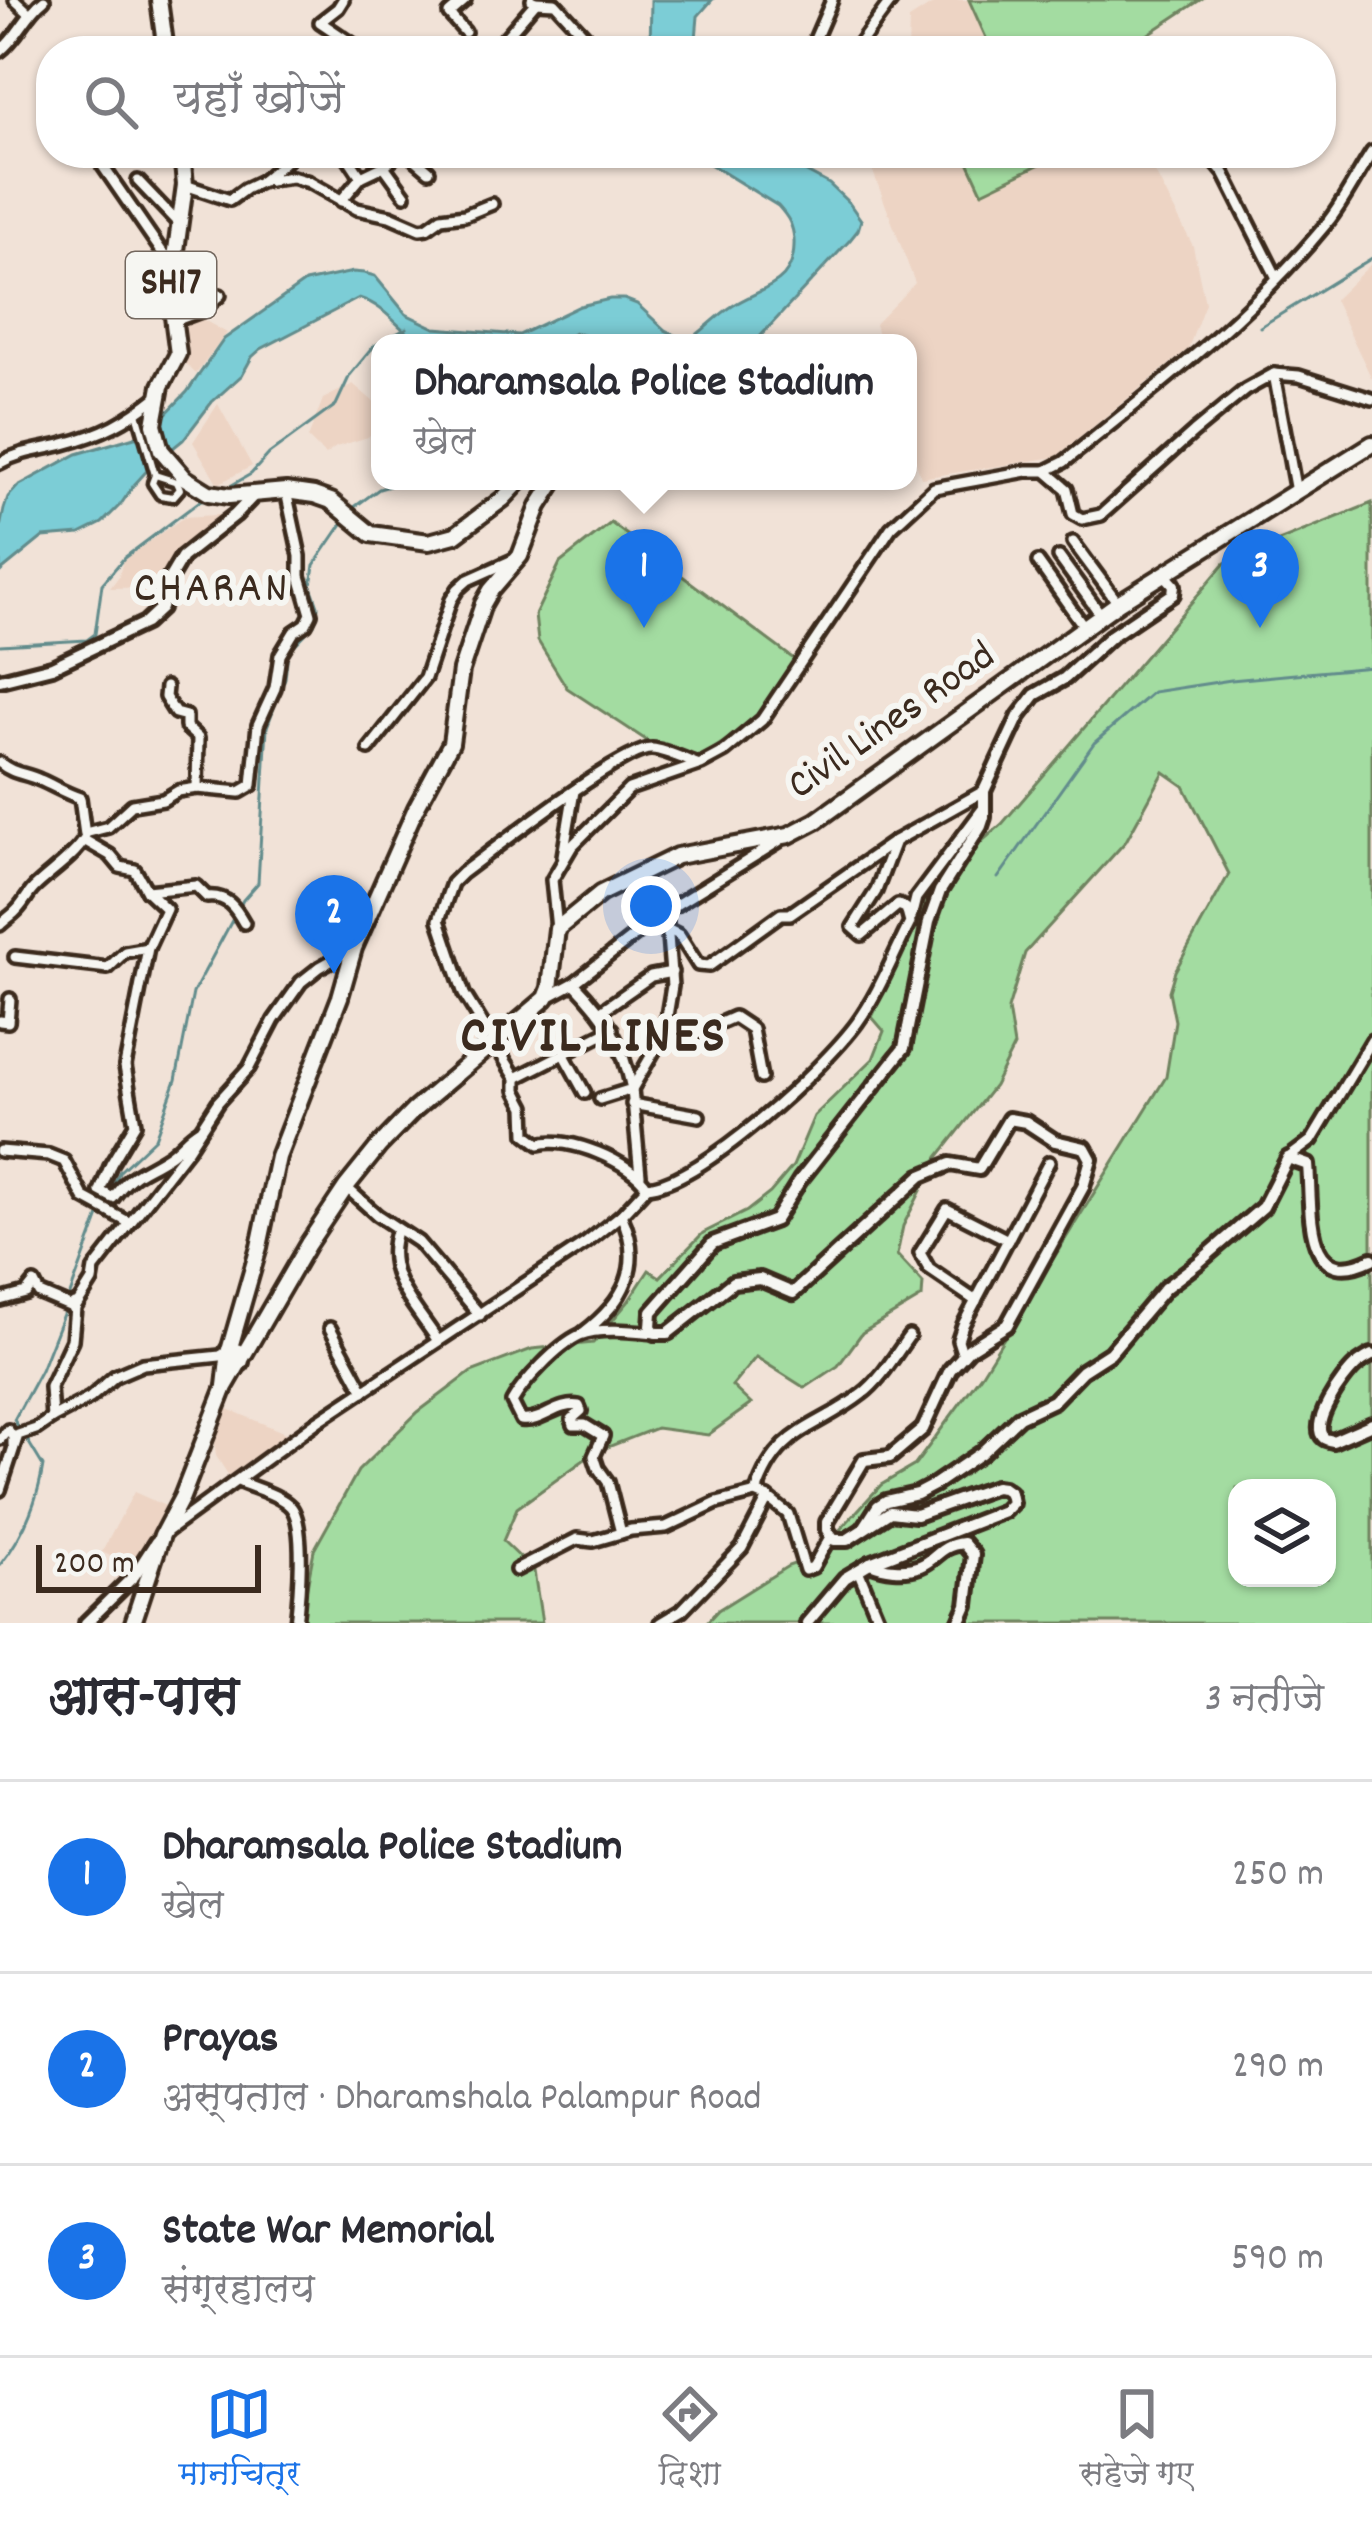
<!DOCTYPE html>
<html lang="hi">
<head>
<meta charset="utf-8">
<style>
	body { margin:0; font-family:Dekko,"Playpen Sans Deva",sans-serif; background:#f2f2f3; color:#2b2b33 }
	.controls { position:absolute; right:36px; bottom:36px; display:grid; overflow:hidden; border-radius:24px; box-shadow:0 3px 9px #0004 }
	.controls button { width:108px; height:108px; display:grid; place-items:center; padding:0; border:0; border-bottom:3px solid #e1e1e2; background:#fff; color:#2b2b33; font:60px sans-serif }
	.scale { position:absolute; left:36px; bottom:30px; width:225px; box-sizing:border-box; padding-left:12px; border:6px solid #3b2a1e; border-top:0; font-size:33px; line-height:42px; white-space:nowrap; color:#3b2a1e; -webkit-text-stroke:9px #f6f6f2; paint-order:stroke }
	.you { position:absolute; left:651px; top:906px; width:42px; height:42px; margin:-30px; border:9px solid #fff; border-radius:50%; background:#1a73e8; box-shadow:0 0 0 18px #1a73e833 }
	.badge { display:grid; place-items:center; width:78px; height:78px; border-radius:50%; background:#1a73e8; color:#fff; font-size:39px; font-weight:700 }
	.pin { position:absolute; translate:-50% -99px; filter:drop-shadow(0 3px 6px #0008) }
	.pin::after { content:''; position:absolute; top:63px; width:42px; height:36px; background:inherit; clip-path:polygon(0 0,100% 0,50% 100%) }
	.popup { position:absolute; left:371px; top:334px; width:546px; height:156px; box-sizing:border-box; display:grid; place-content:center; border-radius:24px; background:#fff; filter:drop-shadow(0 3px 9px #0005); font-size:39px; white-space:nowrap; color:#7c7c81 }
	.popup b { font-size:45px; color:#2b2b33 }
	.popup::after { content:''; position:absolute; left:50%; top:100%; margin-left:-24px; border:24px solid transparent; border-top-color:#fff }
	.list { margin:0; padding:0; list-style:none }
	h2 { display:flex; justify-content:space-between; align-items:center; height:156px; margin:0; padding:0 48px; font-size:51px }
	h2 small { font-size:39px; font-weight:400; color:#7c7c81 }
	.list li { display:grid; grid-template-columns:78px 1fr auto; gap:36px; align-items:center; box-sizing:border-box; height:192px; padding:0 48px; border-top:3px solid #e1e1e2 }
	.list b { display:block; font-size:45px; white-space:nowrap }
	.list p { margin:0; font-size:39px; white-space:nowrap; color:#7c7c81 }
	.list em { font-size:39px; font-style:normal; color:#7c7c81 }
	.icon { flex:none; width:66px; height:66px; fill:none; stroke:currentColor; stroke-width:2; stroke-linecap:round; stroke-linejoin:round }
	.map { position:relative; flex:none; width:1372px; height:1623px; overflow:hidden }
	.search { position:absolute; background:#fff; box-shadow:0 3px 9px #0004; left:36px; right:36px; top:36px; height:132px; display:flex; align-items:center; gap:30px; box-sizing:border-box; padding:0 42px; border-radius:48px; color:#7c7c81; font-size:45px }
	.sheet { height:732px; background:#fff }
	nav { display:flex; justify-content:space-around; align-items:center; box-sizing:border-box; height:168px; border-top:3px solid #e1e1e2; background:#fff; font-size:33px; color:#7c7c81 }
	nav a { display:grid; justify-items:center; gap:6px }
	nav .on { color:#1a73e8 }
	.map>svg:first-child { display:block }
</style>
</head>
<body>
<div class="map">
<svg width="1372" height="1623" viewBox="0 0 1372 1623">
	<rect width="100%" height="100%" fill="#f1e2d7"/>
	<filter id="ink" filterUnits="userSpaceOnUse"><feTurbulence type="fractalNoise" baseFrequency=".00833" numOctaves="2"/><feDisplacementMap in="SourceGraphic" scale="24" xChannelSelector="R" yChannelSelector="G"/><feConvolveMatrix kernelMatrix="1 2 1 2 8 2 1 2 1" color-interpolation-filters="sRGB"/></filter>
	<g filter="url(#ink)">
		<g fill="#edd4c4">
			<polygon points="939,0 969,0 992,51 908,51 909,19"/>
			<polygon points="866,153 1145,153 1193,246 1205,303 1188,349 1056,457 921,478 908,435 908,343 880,343 875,324 915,283"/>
			<polygon points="1372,263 1372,379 1334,300"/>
			<polygon points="193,314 227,333 196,374 185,363 172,325"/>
			<polygon points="353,384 380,407 380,425 368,437 336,447 325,455 308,438 323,399"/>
			<polygon points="218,404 252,466 218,484 193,442"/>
			<polygon points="231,514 184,550 167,571 165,587 110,588 119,576 123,560 184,517"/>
			<polygon points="226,1408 290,1435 239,1476 229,1476 216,1456 214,1437"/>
			<polygon points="134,1492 172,1509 134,1568 102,1552"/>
		</g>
		<g fill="#a3dca1" stroke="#6f8360" stroke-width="3" fill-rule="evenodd">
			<polygon points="969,0 1200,0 1123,51 992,51"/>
			<polygon points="964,153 1035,153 1040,164 982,192"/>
			<path d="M1372,503V1623H706L718,1610L788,1566L815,1557L881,1485L915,1465L981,1375L1166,1077L1175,1021L1169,991L1175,971L1229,874L1184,786L1164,772L1126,841L1025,953L1008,1009L1014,1046L994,1086L938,1157L903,1226L897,1255L923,1283L922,1297L862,1333L838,1366L805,1388L756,1357L732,1386L751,1404L708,1435L656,1428L595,1452L517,1508L503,1541L534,1571L542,1623H300L314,1550L358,1471L418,1412L471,1372L532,1349L593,1343L628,1302L649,1270L660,1277L703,1233L747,1211L770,1193L793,1166L814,1116L873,1059L884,1031L872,1017L935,882L1002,824L1225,563ZM1237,1488H1327V1578H1237Z"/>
			<polygon points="611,523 798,662 753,722 700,758 649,742 567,688 538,641 535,615 560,563"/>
		</g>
		<g fill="#7ccdd6" stroke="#628c8c" stroke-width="3">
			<polygon points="651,0 712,0 698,16 695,51 650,51"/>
			<path d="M692,153H771L829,184L849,203L861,220L858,230L850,240L754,343H607L601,339L575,333L558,343H420C398,329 386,306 359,298L261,349L252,357L242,375L212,402L183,440L152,465L134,485L121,504L102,523L80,534L43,537L0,572V528L4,509L8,497L18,486L77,454L141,435L152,428L187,392L224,339L305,282L353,272L364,273L375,276L406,314L435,328L519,335L580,306L610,299H624L637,304L665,330L688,341C704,331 717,315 734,305C765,286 796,285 794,240C793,225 788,217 778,206Z"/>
		</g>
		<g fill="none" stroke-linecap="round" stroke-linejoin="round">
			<g stroke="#628c8c" stroke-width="3">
				<polyline points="1260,327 1372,258"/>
				<polyline points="225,489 251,474 269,454 336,405 350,375 374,346 407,328"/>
				<polyline points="353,508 379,489 407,481"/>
				<polyline points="0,645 87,640 95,634 102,584 124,558 200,501 215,501"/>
				<polyline points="998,878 1094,743 1153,692 1231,680 1372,667"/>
				<polyline points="104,1204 120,1171 155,1138 176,1080 193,993 243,900 258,883 267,727 285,678 288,652 314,625 317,617 318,606 311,586 314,565 344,521"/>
				<polyline points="68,1300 100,1213"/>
				<polyline points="21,1430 14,1420 41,1370 65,1309"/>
				<path d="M0,1565C24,1535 37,1504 43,1466L26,1438"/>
			</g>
			<g stroke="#3b2a1e" stroke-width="15">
				<g id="pedestrian">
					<polyline points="137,413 155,475"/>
					<polygon points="155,475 177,482 180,489 173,497 160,495 152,483"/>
				</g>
			</g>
			<g stroke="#3b2a1e" stroke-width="18">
				<g id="minor">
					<polyline points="15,0 30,14"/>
					<polyline points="343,0 338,8 320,22 363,51"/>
					<polyline points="465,0 449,14 465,32"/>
					<polyline points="536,2 555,3 599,51"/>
					<path d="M0,51C18,37 26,14 44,0"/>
					<polyline points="248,51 252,48 259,51"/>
					<polyline points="494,51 536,2 532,0"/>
					<polyline points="810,51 832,0"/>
					<polyline points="854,51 892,0"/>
					<polyline points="113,153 100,162 162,252 175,262"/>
					<polyline points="345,153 361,177"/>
					<polyline points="408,153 429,171"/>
					<polyline points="1207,153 1224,173 1277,278"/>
					<polyline points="384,166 405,195"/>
					<polyline points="138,181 180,225"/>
					<polyline points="262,181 292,177 309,182 357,209 390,216 420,229 427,228 441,218 465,215 492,204"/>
					<polyline points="185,185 230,200 245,189 262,181 295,153"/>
					<polyline points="341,201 361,177 384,166 399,153"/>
					<polyline points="174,321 201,311 220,295"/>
					<polyline points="1274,374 1296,492"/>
					<path d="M0,463C21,451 41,450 64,444C103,434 127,421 158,396"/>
					<path d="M1046,471L1064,462C1156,388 1252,315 1327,223C1344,202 1357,175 1372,152"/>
					<polyline points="1073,542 1118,603"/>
					<polyline points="1059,557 1101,615"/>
					<polyline points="1038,562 1085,628"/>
					<polyline points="166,687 165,697 175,713 186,716 186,727 198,738 197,788"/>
					<polyline points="369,749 425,678 451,600 458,589 468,580 515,559"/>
					<path d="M0,763C13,774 25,773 40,780C54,786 65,793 80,798L85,835"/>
					<polyline points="85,833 108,827 132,805 163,800 178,791 197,788 240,792 252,785 258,725 275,688 280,655 294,632 306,624 311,614 300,576 300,556 286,491"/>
					<polyline points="563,856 574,791"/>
					<path d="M147,891L196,886L207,897C227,895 235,907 244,923"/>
					<polyline points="911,918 916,898 982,810"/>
					<path d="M0,925C5,920 11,916 15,912C23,905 27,895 34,888C48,874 75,856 84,840L110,855L120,867L135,870L147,891L166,909L148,948L125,1066L135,1124L111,1164L100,1191L113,1198C132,1171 144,1172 168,1156C180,1148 187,1137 199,1130"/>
					<polyline points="557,929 552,880 572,846 629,789 701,764 725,751 762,720 891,528 934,488 1027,471 1046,471 1067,489 1073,514 1082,519 1101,515 1194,432 1245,390 1274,374 1299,376 1372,399"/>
					<polyline points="669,930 679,935 698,965 709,966 781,914 790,914 895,841"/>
					<polyline points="15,957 108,968 125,952 148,948"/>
					<path d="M574,983C607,1017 622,1042 632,1089L600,1099"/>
					<polyline points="546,998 574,983 666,911 779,841"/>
					<polyline points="601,1011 651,976 672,972"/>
					<polyline points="0,1021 8,1022 10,999"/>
					<polyline points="661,1038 691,1036 734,1017 752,1029 761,1078"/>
					<polyline points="564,1055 585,1093"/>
					<polyline points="516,1078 612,1029"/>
					<polyline points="632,1104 699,1116"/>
					<polyline points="0,1151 49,1155 64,1161 84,1198 130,1223 187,1150 218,1102 249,1068 274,1020 301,982 320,967 354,948"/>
					<polyline points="1288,1158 1312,1140 1372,1040"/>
					<polyline points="640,1175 632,1089 664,1034 672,986 666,911"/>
					<polyline points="346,1187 377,1215 418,1242 480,1315"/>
					<path d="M647,1187C702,1182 824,1068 857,1023C879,993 893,956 910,923L906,908L898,905L862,935L853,927L876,891L895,841L984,791"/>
					<polyline points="130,1223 94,1269 92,1281 75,1308 72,1340 50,1387 52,1418 90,1398 115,1376 143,1364 220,1356 229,1351"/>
					<path d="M397,1229C380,1274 415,1305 438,1341"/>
					<polyline points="0,1300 26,1293 34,1283 39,1293 72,1307 74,1304"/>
					<polyline points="976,1301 929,1269 920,1253 947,1209 1008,1240"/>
					<polyline points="330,1328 364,1391"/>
					<path d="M583,1333C624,1302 645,1265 621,1215"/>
					<polyline points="963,1356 958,1340 963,1325 1049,1162"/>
					<polyline points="0,1439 8,1430 13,1437 13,1445"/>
					<path d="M238,1481C253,1488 279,1494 291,1507C306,1525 299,1599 296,1623"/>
					<polyline points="0,1490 18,1435 36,1429 52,1418"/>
					<path d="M756,1493C777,1428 816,1430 862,1394C881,1380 895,1355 909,1336"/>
					<path d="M166,1532L318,1421L586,1243L621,1215L647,1187C632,1162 567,1135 539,1144L526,1134L525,1107L516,1090V1078L464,994L439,920L452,883L462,873C492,851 624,747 652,749C666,750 683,759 697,764"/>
					<path d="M621,1533L608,1482L598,1468L594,1456L603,1436L585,1425H574L572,1419L581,1411L579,1406C557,1402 542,1423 521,1420L512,1402C523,1382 558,1345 580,1335C598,1327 635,1331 656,1333"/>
					<polyline points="516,1570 577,1539 593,1541 631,1530 666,1527 717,1503 756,1493 768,1498 788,1514 805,1570 813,1567 830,1537"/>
					<polyline points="858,1570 880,1623"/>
					<polyline points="660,1623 682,1610 742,1548 768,1498"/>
				</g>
			</g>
			<g stroke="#3b2a1e" stroke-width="20">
				<g id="tertiary">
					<polyline points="0,680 52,667 145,623 161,608 169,579 182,557 235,515 254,495"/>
					<path d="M1372,1355C1369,1356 1357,1364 1355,1366C1343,1377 1308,1425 1324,1438C1326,1440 1330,1440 1333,1441L1372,1424"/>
					<path d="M864,1528L878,1506L886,1501L917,1494L934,1485L981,1453L1019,1417L1053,1401L1082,1371L1110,1353L1165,1288L1198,1263L1263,1207L1288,1158L1308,1165C1312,1207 1302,1293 1372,1259"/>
					<path d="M870,1563C884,1569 904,1572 920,1566C938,1559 938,1546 963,1543L973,1555L967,1605L959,1623"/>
					<polyline points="86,1623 134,1576 156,1542"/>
					<polyline points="807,1623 845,1578 870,1563 1004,1511 1012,1503 1010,1493 1003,1488 995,1487 916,1515 890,1512 847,1540 834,1540 827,1530 827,1522 864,1460 890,1457 923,1429 950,1370 969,1349 1007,1325 1083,1187 1091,1159 1085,1148 1055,1141 1026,1122 1009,1119 979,1169 950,1164 921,1176 793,1293 760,1279 733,1282 668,1333 656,1333 651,1327 652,1312 713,1243 775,1220 800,1180 904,1048 929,922 940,891 981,826 984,817 984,791 1019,716 1035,695 1065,678 1111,636 1173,594 1174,585 1165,575"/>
				</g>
			</g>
			<g stroke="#3b2a1e" stroke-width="22">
				<g id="primary">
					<polyline points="159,0 166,51"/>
					<polyline points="182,153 185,185 170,294 178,354 161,386 154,424 161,450 185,478 209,493 229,496 286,491 314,495 331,501 371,534 429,542 455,535 503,499 520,481"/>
					<polyline points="225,1386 229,1351 259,1247 278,1157 340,997 354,948 416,808 451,743 461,670 483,604 491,590 520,556 539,506 555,481"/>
					<polyline points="133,1623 162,1535 182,1497 225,1387 308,1244 346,1187 379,1146 414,1110 546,998 550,988 557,929 601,893 677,856 789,835 816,821 1118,603 1372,444"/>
				</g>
			</g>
			<g stroke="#3b2a1e" stroke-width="24">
				<polyline id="trunk" points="229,1351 237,1352 240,1362"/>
			</g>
			<use href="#pedestrian" stroke="#f6f6f2" stroke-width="6"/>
			<use href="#minor" stroke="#f6f6f2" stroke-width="9"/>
			<use href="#tertiary" stroke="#f6f6f2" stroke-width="10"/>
			<use href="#primary" stroke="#f6f6f2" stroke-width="14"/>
			<use href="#trunk" stroke="#f6f6f2" stroke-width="15"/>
		</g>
	</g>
	<g text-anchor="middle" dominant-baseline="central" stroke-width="12" stroke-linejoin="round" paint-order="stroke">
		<rect fill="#f6f6f2" stroke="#73675e" stroke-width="3" x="126" y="252" width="90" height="66" rx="9"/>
		<g font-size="39" font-weight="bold" fill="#3b2a1e">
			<text x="171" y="285">SH17</text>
		</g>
		<g font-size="42" fill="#3b2a1e" stroke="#f6f6f2">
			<text transform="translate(893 723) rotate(-35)">Civil Lines Road</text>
		</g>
		<g font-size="45" letter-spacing="3" fill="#3b2a1e" stroke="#f6f6f2">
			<text x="212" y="591">CHARAN</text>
		</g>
		<g font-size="54" font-weight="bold" letter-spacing="3" fill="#3b2a1e" stroke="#f6f6f2">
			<text x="594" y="1039">CIVIL LINES</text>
		</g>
	</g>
</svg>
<div class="controls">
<button><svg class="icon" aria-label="layers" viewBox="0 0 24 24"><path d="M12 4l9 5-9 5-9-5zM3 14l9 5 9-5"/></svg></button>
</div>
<div class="scale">200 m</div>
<div class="you"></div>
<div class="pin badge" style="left:644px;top:628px">1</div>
<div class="popup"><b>Dharamsala Police Stadium</b>खेल</div>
<div class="pin badge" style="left:334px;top:974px">2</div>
<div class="pin badge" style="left:1260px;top:628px">3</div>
<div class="search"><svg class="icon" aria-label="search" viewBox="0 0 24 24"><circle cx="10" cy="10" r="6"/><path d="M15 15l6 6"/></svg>यहाँ खोजें</div>
</div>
<section class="sheet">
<h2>आस-पास<small>3 नतीजे</small></h2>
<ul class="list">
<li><span class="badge">1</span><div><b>Dharamsala Police Stadium</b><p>खेल</p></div><em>250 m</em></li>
<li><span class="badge">2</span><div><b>Prayas</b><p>अस्पताल · Dharamshala Palampur Road</p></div><em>290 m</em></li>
<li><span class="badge">3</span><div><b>State War Memorial</b><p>संग्रहालय</p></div><em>590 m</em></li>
</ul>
</section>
<nav>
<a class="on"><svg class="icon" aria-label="map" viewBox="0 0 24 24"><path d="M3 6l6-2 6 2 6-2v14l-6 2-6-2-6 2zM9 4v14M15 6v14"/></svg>मानचित्र</a>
<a><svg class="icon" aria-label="directions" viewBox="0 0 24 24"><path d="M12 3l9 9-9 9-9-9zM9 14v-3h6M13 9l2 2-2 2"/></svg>दिशा</a>
<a><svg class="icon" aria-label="saved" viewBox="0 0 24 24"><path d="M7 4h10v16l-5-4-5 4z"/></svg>सहेजे गए</a>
</nav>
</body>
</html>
